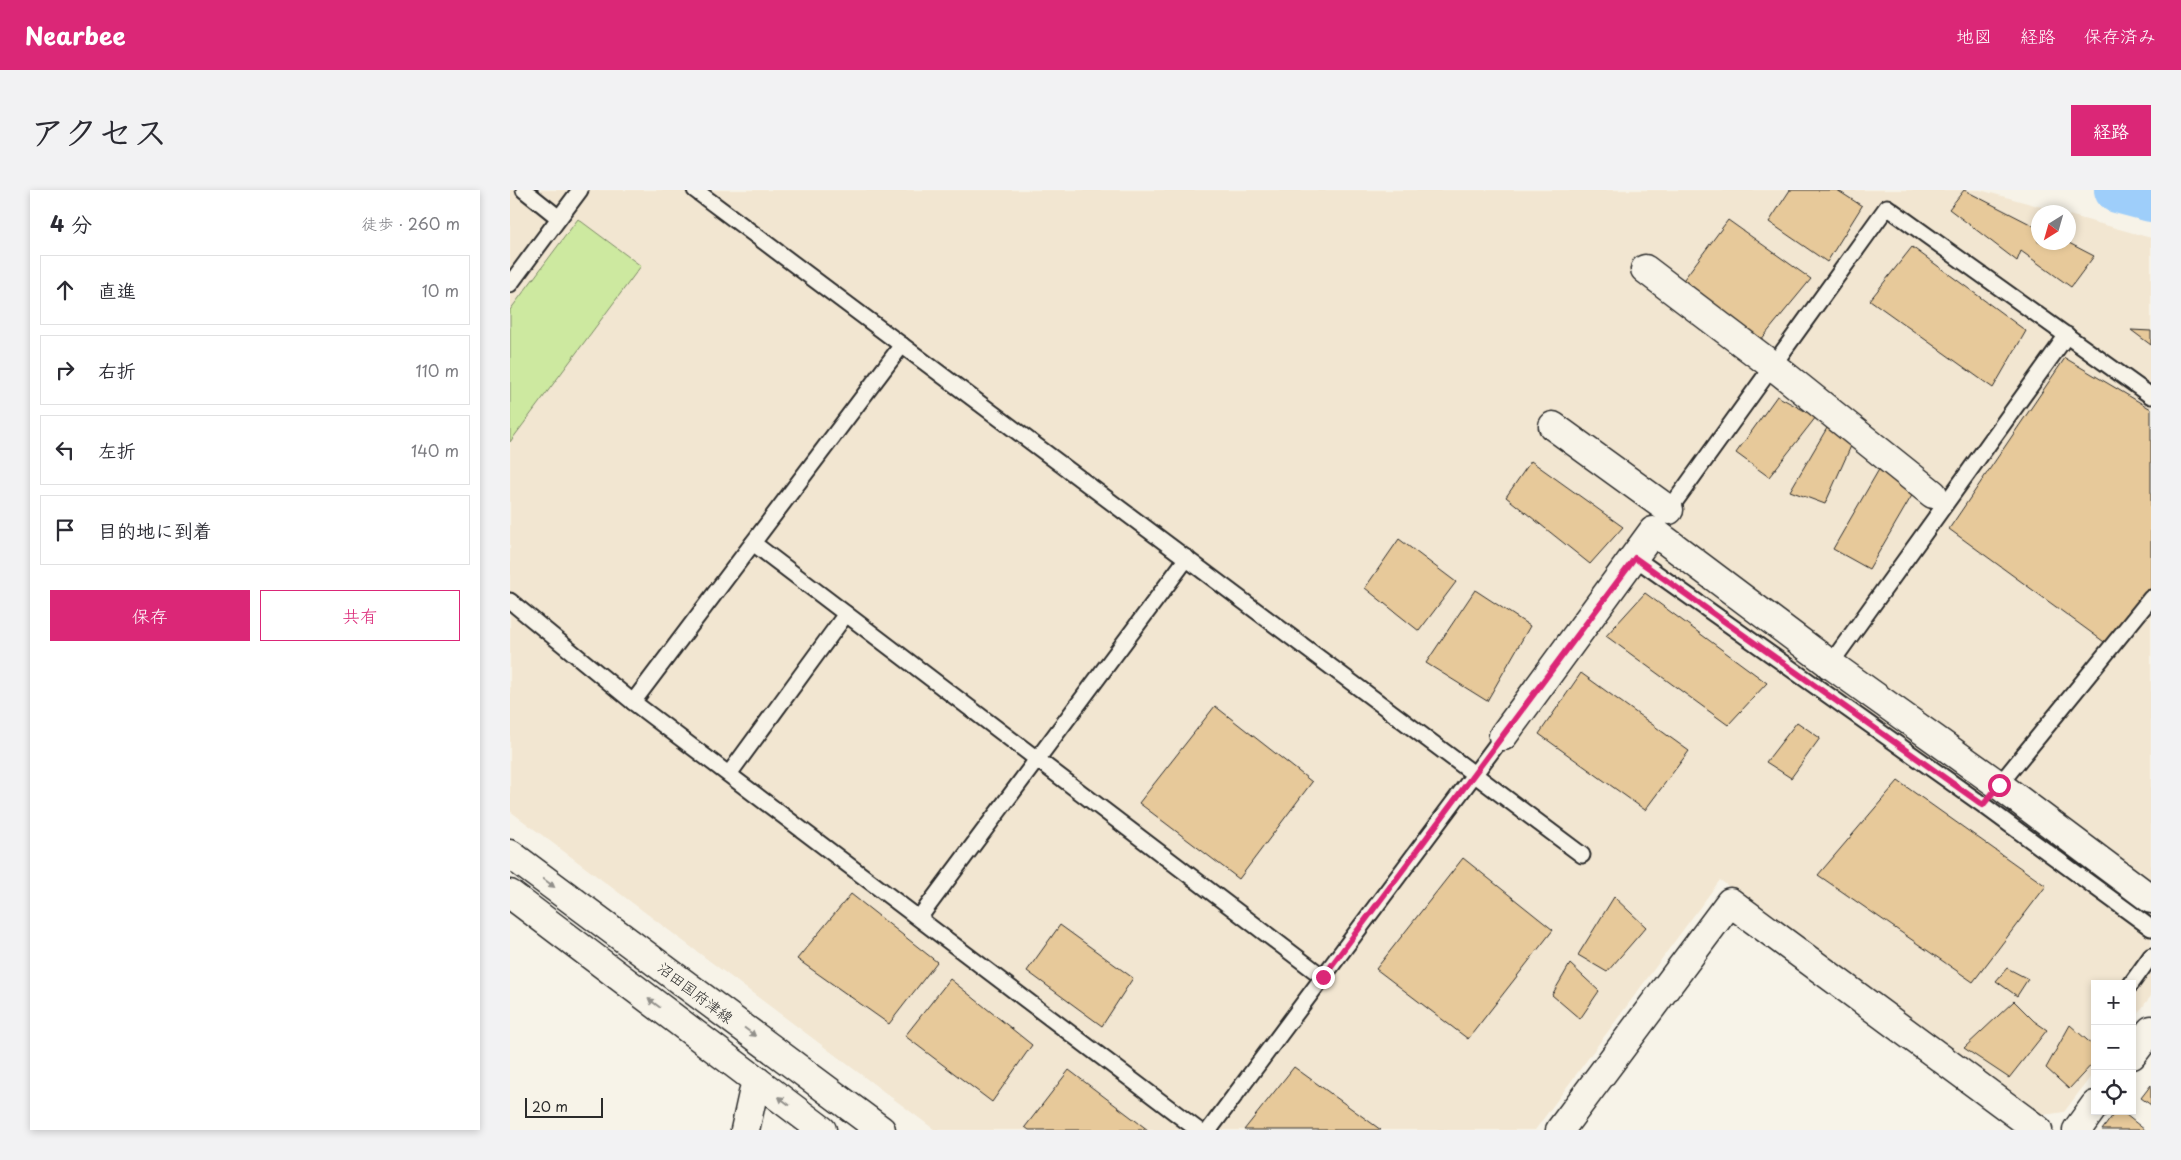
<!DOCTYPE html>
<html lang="ja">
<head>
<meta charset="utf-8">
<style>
	body { margin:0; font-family:"Playpen Sans","Klee One",sans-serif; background:#f2f2f3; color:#2b2b33 }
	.controls { position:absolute; right:15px; bottom:15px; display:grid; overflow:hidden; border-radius:0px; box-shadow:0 2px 8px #0003 }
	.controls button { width:45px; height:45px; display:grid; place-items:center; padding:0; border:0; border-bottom:1px solid #e1e1e2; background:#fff; color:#2b2b33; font:25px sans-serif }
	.compass { position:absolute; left:1521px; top:15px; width:45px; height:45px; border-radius:50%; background:#fff; box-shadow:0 2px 8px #0003; rotate:217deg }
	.scale { position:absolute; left:15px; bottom:12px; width:78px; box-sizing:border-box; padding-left:5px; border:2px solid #2b2b2b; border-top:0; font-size:14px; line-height:18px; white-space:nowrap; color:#2b2b2b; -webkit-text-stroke:4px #f7f3e8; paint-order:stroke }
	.stop { position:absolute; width:15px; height:15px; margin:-11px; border:4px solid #db2777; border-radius:50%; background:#fff }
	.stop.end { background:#db2777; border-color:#fff; box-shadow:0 1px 5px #0008 }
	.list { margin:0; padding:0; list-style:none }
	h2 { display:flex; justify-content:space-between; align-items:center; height:65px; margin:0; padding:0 20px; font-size:21px }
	h2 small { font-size:16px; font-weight:400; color:#7c7c81 }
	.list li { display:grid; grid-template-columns:32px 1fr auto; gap:15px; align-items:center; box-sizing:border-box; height:70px; margin:0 10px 10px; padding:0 10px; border:1px solid #e1e1e2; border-radius:0px }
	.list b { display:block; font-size:19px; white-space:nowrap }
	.list em { font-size:16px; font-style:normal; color:#7c7c81 }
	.actions { display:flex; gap:10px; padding:15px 20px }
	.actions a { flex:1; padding:11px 0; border:1px solid #db2777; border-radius:0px; text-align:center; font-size:18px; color:#db2777 }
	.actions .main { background:#db2777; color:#fff }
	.icon { flex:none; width:28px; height:28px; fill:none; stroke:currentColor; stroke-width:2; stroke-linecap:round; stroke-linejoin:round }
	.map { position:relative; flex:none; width:1641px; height:940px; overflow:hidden; border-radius:0px }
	header { display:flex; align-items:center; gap:30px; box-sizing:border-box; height:70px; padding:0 25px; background:#db2777; color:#fff }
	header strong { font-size:24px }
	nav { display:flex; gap:28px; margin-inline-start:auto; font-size:18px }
	.intro { display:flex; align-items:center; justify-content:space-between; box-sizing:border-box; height:120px; padding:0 30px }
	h1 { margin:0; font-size:35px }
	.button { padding:12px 22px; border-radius:0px; background:#db2777; color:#fff; font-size:18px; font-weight:700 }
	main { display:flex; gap:30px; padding:0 30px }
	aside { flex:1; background:#fff; border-radius:0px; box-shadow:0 2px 8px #0003 }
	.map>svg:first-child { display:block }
</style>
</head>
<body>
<header>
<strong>Nearbee</strong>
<nav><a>地図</a><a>経路</a><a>保存済み</a></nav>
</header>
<div class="intro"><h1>アクセス</h1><a class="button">経路</a></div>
<main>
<aside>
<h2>4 分<small>徒歩 · 260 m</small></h2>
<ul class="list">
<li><svg class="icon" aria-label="ahead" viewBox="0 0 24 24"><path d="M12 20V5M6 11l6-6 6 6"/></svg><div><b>直進</b></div><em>10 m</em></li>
<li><svg class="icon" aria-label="right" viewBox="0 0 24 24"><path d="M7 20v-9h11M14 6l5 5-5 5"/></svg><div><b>右折</b></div><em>110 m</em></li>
<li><svg class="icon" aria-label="left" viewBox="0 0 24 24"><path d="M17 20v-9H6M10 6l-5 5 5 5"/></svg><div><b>左折</b></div><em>140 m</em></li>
<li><svg class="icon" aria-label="arrive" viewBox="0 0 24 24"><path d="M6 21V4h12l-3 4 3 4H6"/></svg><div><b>目的地に到着</b></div></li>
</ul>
<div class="actions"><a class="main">保存</a><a>共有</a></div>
</aside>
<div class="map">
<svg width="1641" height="940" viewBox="0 0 1641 940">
	<rect width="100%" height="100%" fill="#f7f3e8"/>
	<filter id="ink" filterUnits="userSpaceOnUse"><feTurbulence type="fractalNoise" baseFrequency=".02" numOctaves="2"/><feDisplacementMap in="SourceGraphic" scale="10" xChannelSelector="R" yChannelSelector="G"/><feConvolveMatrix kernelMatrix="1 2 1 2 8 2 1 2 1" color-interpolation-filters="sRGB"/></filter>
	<g filter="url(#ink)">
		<polygon fill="#f2e6d1" points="0,0 1470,0 1550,22 1528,22 1528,52 1558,52 1559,25 1641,48 1641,806 1622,831 1622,794 1585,794 1585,881 1554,922 1527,926 1210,690 1025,940 425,940 0,621"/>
		<polygon fill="#cde9a0" stroke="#7c8a66" points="68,29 131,76 0,252 0,120"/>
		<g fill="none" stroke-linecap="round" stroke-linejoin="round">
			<polyline stroke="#9ecefa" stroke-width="46" points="1607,0 1641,9"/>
		</g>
		<g fill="#e7c99a" stroke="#2b2b2b">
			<polygon points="1280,0 1327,0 1352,16 1317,72 1259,32"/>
			<polygon points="1454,0 1528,38 1528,52 1557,52 1584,66 1561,97 1511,61 1507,71 1439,19"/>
			<polygon points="1218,30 1301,89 1250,151 1171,93"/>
			<polygon points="1402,57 1516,141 1483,198 1360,110"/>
			<polygon points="1621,140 1641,141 1641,155"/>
			<polygon points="1555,168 1641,219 1641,408 1601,457 1439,339"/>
			<polygon points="1267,206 1306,227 1259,287 1226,263"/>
			<polygon points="1317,238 1341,256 1315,314 1280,301"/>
			<polygon points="1375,269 1404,302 1359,379 1323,359"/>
			<polygon points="1021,271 1113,337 1080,374 996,307"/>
			<polygon points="889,349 946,392 909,441 855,398"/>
			<polygon points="965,400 1020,436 977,511 916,473"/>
			<polygon points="1135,403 1257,493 1218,535 1096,446"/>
			<polygon points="1071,483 1179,561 1135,620 1029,544"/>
			<polygon points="705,516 802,592 729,689 629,613"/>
			<polygon points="1287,532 1310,548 1281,588 1256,572"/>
			<polygon points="1388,591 1536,696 1463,792 1308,685"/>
			<polygon points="953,668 1043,740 958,849 866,779"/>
			<polygon points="341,704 427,772 379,834 287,769"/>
			<polygon points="1104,707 1136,737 1097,782 1068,765"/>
			<polygon points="550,735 623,788 592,836 517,781"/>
			<polygon points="1060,774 1089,801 1070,829 1042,805"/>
			<polygon points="1497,778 1518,789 1507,806 1486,791"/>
			<polygon points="440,789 522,855 482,912 395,846"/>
			<polygon points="1504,811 1524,831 1537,840 1499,888 1454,858"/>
			<polygon points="1560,835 1585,857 1585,871 1559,899 1536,878"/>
			<polygon points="784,877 871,940 734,940"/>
			<polygon points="559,880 638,940 519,940 515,937"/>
			<polygon points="1641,895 1641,915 1631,908"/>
			<polygon points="1606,921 1611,921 1635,940 1592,940"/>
		</g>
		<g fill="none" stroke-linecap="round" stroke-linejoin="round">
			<g stroke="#2b2b2b" stroke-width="19">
				<g id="lane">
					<polyline points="14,0 49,28"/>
					<polyline points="185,0 1072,665"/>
					<polyline points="0,94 70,0"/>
					<polyline points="1156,324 1377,17 1641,206"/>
					<polyline points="243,353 813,787 699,940"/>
					<polyline points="1125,368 1473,615 1641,738"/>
					<polyline points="0,411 123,512 688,940"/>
					<polyline points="1316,480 1557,145"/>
					<polyline points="123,512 392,155"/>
					<polyline points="219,584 336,424"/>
					<polyline points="1485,600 1641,408"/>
					<polyline points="409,728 677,368"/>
					<polyline points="813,787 996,542"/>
					<polyline points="1621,794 1641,766"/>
				</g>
			</g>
			<g stroke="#2b2b2b" stroke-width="31">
				<g id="street">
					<polyline points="1135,79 1263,176 1423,304"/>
					<polyline points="1043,236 1159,320"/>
					<polyline points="993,546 1143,341 1320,474 1489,595 1641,709"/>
					<polyline points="1622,865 1641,840"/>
					<polyline points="235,940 246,890"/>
					<polyline points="1050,940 1220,712 1528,940"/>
					<polyline points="1567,940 1585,915"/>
				</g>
			</g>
			<g stroke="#2b2b2b" stroke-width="31">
				<g id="secondary">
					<polyline points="0,664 371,940"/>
					<polyline points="0,704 312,940"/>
				</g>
			</g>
			<use href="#lane" stroke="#f7f3e8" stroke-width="15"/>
			<use href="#street" stroke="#f7f3e8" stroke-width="28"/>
			<use href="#secondary" stroke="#f7f3e8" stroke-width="28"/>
		</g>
		<defs><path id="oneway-solid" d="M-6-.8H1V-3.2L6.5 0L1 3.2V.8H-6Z" transform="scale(1.25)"/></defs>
		<g fill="#918f8a">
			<use href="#oneway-solid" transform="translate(39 693) rotate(37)"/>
			<use href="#oneway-solid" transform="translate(144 813) rotate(-143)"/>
			<use href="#oneway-solid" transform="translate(240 842) rotate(37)"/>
			<use href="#oneway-solid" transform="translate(274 911) rotate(-143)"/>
		</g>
	</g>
	<g fill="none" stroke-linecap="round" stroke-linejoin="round" filter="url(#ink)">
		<polyline stroke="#db2777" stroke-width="6" points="813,787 1125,368 1473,615 1489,595"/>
	</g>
	<g text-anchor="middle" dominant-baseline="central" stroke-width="5" stroke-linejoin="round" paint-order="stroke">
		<g font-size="15" fill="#2b2b2b" stroke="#f7f3e8">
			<text transform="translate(186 802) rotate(37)">沼田国府津線</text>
		</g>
	</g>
</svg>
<div class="controls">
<button>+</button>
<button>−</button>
<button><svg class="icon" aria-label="locate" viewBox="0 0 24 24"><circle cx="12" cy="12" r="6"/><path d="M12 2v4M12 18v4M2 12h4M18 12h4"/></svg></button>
</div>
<svg class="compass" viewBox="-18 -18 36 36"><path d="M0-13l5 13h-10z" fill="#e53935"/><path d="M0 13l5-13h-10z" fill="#7c7c81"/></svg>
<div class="scale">20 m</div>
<div class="stop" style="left:1489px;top:595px"></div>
<div class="stop end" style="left:813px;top:787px"></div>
</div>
</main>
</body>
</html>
